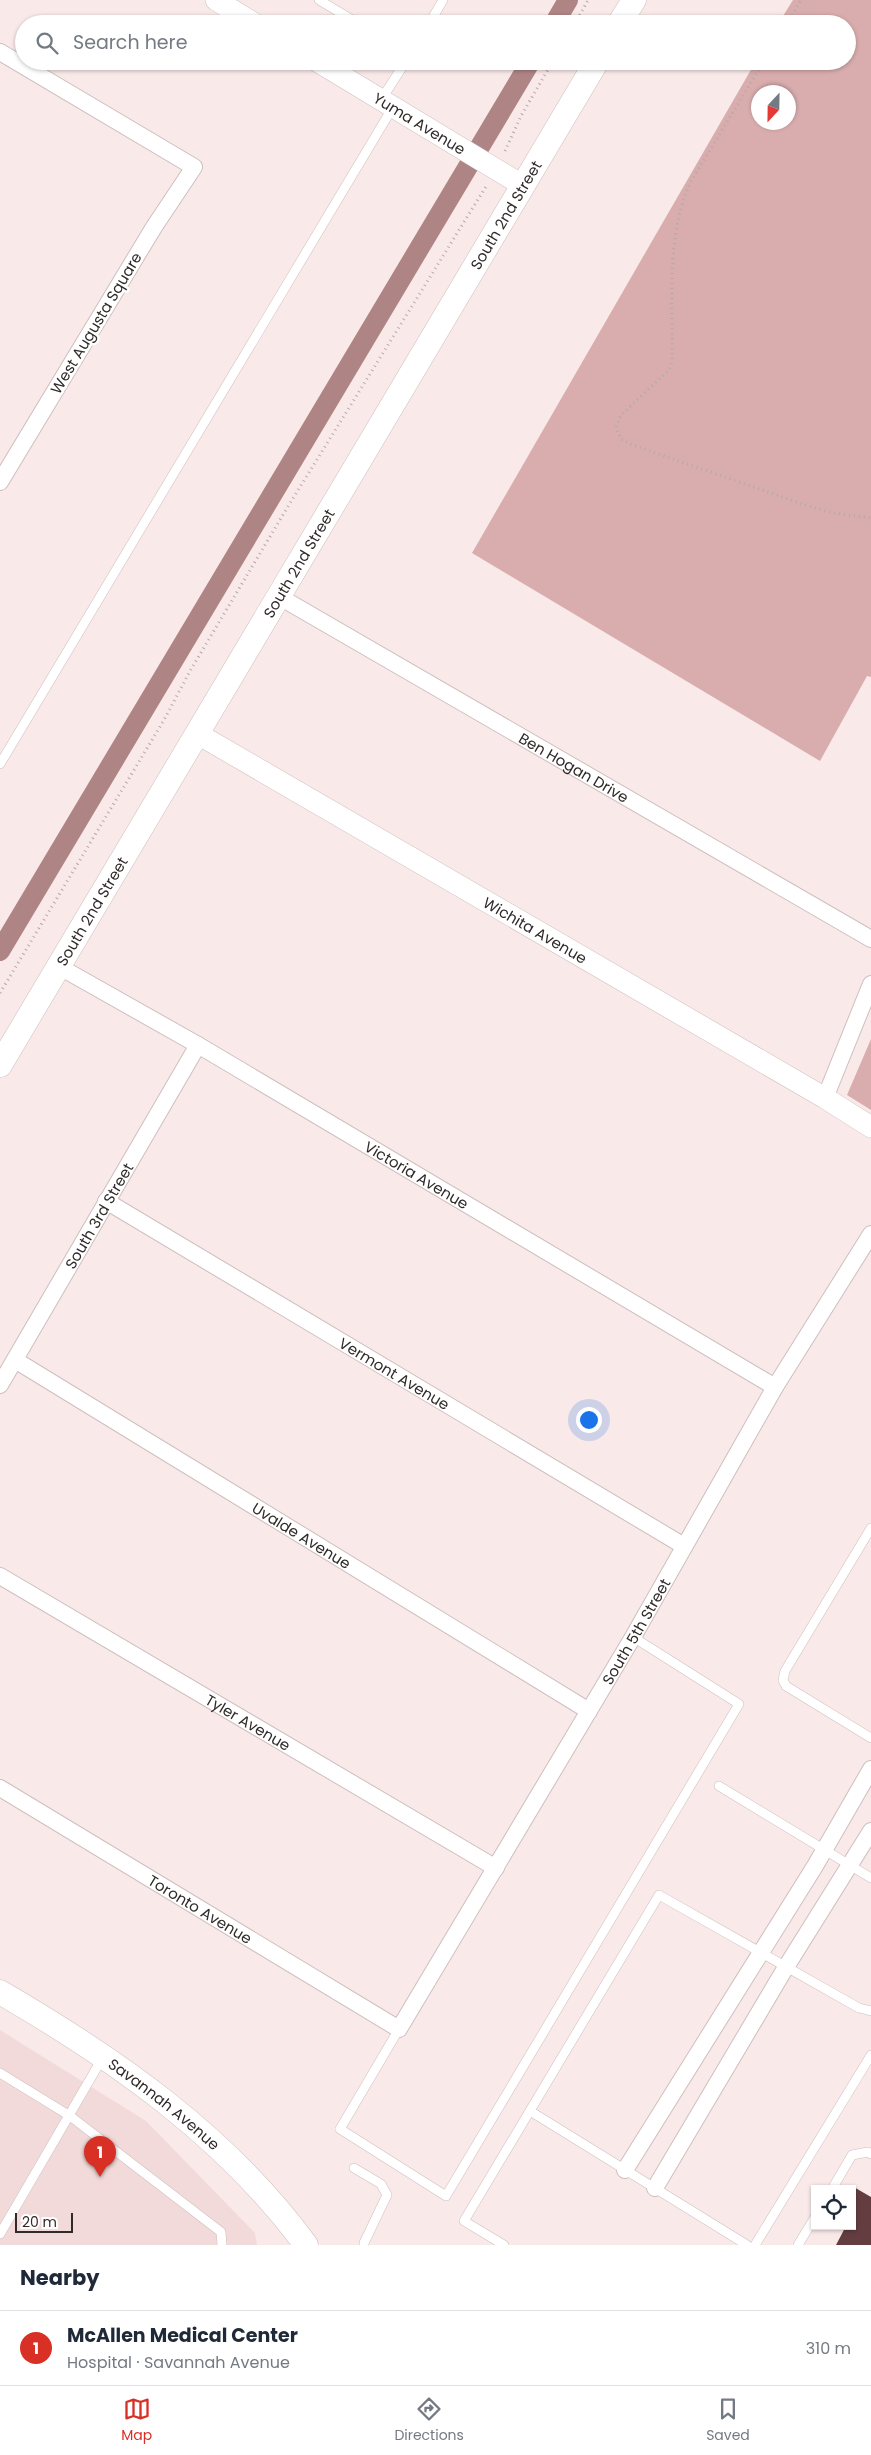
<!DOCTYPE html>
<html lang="en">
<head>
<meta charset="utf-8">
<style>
	body { margin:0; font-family:Poppins,sans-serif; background:#f6f6f7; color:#1f2937 }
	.controls { position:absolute; right:15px; bottom:15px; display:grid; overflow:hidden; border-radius:0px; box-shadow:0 1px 4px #0004 }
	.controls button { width:45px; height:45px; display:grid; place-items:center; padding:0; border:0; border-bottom:1px solid #e0e1e3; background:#fff; color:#1f2937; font:25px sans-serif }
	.compass { position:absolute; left:751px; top:85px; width:45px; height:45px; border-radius:50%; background:#fff; box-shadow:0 1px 4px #0004; rotate:202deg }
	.scale { position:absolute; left:15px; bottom:12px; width:58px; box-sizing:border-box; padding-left:5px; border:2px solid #302a2a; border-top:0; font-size:14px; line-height:18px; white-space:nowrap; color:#302a2a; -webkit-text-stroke:4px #fff; paint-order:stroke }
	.you { position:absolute; left:588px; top:1419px; width:18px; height:18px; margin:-12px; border:4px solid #fff; border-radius:50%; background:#1a73e8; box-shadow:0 0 0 8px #1a73e833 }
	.badge { display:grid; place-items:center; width:32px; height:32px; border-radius:50%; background:#d93025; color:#fff; font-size:16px; font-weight:700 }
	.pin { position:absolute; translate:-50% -41px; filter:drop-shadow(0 1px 2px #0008) }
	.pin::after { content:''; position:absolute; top:26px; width:18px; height:15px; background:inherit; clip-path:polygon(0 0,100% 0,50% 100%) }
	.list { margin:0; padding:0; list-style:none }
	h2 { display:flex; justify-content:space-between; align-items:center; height:65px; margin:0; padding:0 20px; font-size:21px }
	h2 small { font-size:16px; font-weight:400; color:#747a83 }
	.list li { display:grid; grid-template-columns:32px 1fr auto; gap:15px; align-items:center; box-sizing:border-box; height:75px; padding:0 20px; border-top:1px solid #e0e1e3 }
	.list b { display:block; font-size:19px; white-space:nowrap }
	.list p { margin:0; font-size:16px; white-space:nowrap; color:#747a83 }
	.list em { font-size:16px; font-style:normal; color:#747a83 }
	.icon { flex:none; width:28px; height:28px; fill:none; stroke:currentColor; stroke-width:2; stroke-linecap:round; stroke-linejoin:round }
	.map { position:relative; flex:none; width:871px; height:2245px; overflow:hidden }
	.search { position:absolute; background:#fff; box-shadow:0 1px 4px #0004; left:15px; right:15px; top:15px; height:55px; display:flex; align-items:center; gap:12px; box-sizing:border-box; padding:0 18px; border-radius:28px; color:#747a83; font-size:19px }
	.sheet { height:140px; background:#fff }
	nav { display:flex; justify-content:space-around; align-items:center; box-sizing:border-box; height:70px; border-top:1px solid #e0e1e3; background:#fff; font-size:14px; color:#747a83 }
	nav a { display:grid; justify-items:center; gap:2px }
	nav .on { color:#d93025 }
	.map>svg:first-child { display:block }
</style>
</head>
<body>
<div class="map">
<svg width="871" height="2245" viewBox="0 0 871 2245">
	<rect width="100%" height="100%" fill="#f9e9e9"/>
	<polygon fill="#f3dada" points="0,2030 146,2121 255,2233 257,2245 0,2245"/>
	<g fill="#d9adae" fill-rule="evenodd">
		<path d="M793,0H871V677L867,676L820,761L472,553L756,61H847V24H778ZM758,92H788V122H758Z"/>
		<polygon points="871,1039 871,1110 847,1095"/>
	</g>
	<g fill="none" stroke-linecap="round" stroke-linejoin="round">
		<g stroke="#af8485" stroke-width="20">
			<polyline points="554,24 568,0"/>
			<polyline points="0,951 531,61"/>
		</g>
	</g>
	<polygon fill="#633d3f" points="852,2186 871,2197 871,2245 836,2245 846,2226 852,2226"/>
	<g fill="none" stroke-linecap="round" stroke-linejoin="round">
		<g stroke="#cebfbf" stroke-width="10">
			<g id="service">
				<polyline points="319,0 359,24"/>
				<polyline points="429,24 443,0"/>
				<polyline points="381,100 406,61"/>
				<polyline points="0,764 393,107"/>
				<polyline points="871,1528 785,1671 783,1680 786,1686 871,1738"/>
				<polyline points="719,1786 871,1878"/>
				<polyline points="399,2029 340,2129 446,2196 739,1704 633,1637"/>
				<polyline points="0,2073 70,2116 221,2232 222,2245"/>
				<polyline points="530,2111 747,2245"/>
				<polyline points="354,2168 381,2184 387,2195 364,2243"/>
				<polyline points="832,2189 852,2155 868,2152 871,2154"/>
				<polyline points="0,2234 103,2057"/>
				<polyline points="504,2245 464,2221 659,1895 859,2008 871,2011"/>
				<polyline points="755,2245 871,2055"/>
				<polyline points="798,2245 815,2217"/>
			</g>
		</g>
		<g stroke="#cebfbf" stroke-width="18">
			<g id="minor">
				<polyline points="0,52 194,167 154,227 0,482"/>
				<path id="s1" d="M278,596L871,939"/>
				<path id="s2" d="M58,966L198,1045L775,1387"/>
				<polyline points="825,1098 871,984"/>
				<path id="s3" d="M106,1201L684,1546"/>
				<path id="s4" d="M15,1360L589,1711"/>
				<path id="s5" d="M0,1385L198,1045"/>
				<path id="s6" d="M0,1576L496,1868"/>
				<path id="s7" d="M0,1788L399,2029L633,1637L775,1387L871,1234"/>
				<polyline points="625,2170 815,1866 871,1769"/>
				<polyline points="655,2188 786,1967 871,1831"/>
			</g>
		</g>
		<g stroke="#cebfbf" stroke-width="22">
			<g id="tertiary">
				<polyline points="216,0 255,24"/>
				<path id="s8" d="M317,61L522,185"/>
				<path id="s9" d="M198,734L825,1098L871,1127"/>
			</g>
		</g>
		<g stroke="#cebfbf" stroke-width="25">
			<g id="secondary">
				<polyline points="619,24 634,0"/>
				<path id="s10" d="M0,1065L597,61"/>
				<path id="s11" d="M0,1992C115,2059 226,2136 306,2245"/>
			</g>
		</g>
		<g stroke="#b4a8a8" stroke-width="3" stroke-dasharray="1 4" stroke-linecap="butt">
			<polyline points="575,24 588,0"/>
			<polyline points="787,24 801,0"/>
			<path d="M764,61L690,183C666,237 673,303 672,361L669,370L621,415L616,427L621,439L630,444L814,508L834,513L871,518"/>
			<polyline points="505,151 521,116 553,61"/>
			<polyline points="0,993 164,720 190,671 287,508 487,185"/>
		</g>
		<use href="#service" stroke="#fff" stroke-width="9"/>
		<use href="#minor" stroke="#fff" stroke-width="16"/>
		<use href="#tertiary" stroke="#fff" stroke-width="21"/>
		<use href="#secondary" stroke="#fff" stroke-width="24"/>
	</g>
	<g text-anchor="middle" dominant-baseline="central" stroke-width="5" stroke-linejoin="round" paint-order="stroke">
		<g font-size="15" fill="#302a2a" stroke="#fff">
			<text stroke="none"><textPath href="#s8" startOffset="120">Yuma Avenue</textPath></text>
			<text stroke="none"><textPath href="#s10" startOffset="989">South 2nd Street</textPath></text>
			<text transform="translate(96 323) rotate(-59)">West Augusta Square</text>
			<text stroke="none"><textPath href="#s10" startOffset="584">South 2nd Street</textPath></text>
			<text stroke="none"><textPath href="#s1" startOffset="342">Ben Hogan Drive</textPath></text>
			<text stroke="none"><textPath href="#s10" startOffset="179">South 2nd Street</textPath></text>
			<text stroke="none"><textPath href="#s9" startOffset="390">Wichita Avenue</textPath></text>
			<text stroke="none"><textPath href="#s2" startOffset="415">Victoria Avenue</textPath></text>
			<text stroke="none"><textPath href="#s5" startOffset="196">South 3rd Street</textPath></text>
			<text stroke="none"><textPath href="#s3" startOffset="336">Vermont Avenue</textPath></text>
			<text stroke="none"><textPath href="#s4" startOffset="336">Uvalde Avenue</textPath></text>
			<text stroke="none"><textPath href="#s7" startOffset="929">South 5th Street</textPath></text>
			<text stroke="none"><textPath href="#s6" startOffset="288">Tyler Avenue</textPath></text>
			<text stroke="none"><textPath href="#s7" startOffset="234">Toronto Avenue</textPath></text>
			<text stroke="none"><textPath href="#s11" startOffset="199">Savannah Avenue</textPath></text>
		</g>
	</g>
</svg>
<div class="controls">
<button><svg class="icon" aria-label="locate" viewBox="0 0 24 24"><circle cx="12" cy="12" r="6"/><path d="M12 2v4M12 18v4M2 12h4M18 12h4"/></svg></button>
</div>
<svg class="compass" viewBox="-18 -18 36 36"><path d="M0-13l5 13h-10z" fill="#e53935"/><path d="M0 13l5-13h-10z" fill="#747a83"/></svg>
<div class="scale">20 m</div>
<div class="you"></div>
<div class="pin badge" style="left:100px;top:2177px">1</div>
<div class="search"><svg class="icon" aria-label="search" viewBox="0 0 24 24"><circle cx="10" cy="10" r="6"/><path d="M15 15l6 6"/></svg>Search here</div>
</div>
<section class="sheet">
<h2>Nearby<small></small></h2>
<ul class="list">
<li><span class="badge">1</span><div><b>McAllen Medical Center</b><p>Hospital · Savannah Avenue</p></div><em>310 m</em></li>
</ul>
</section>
<nav>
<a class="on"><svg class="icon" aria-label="map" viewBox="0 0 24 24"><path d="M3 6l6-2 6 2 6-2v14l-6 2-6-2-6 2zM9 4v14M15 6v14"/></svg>Map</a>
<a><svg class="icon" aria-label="directions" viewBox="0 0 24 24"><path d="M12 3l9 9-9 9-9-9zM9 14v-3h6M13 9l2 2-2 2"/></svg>Directions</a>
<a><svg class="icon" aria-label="saved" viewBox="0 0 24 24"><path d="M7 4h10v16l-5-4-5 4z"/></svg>Saved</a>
</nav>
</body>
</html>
